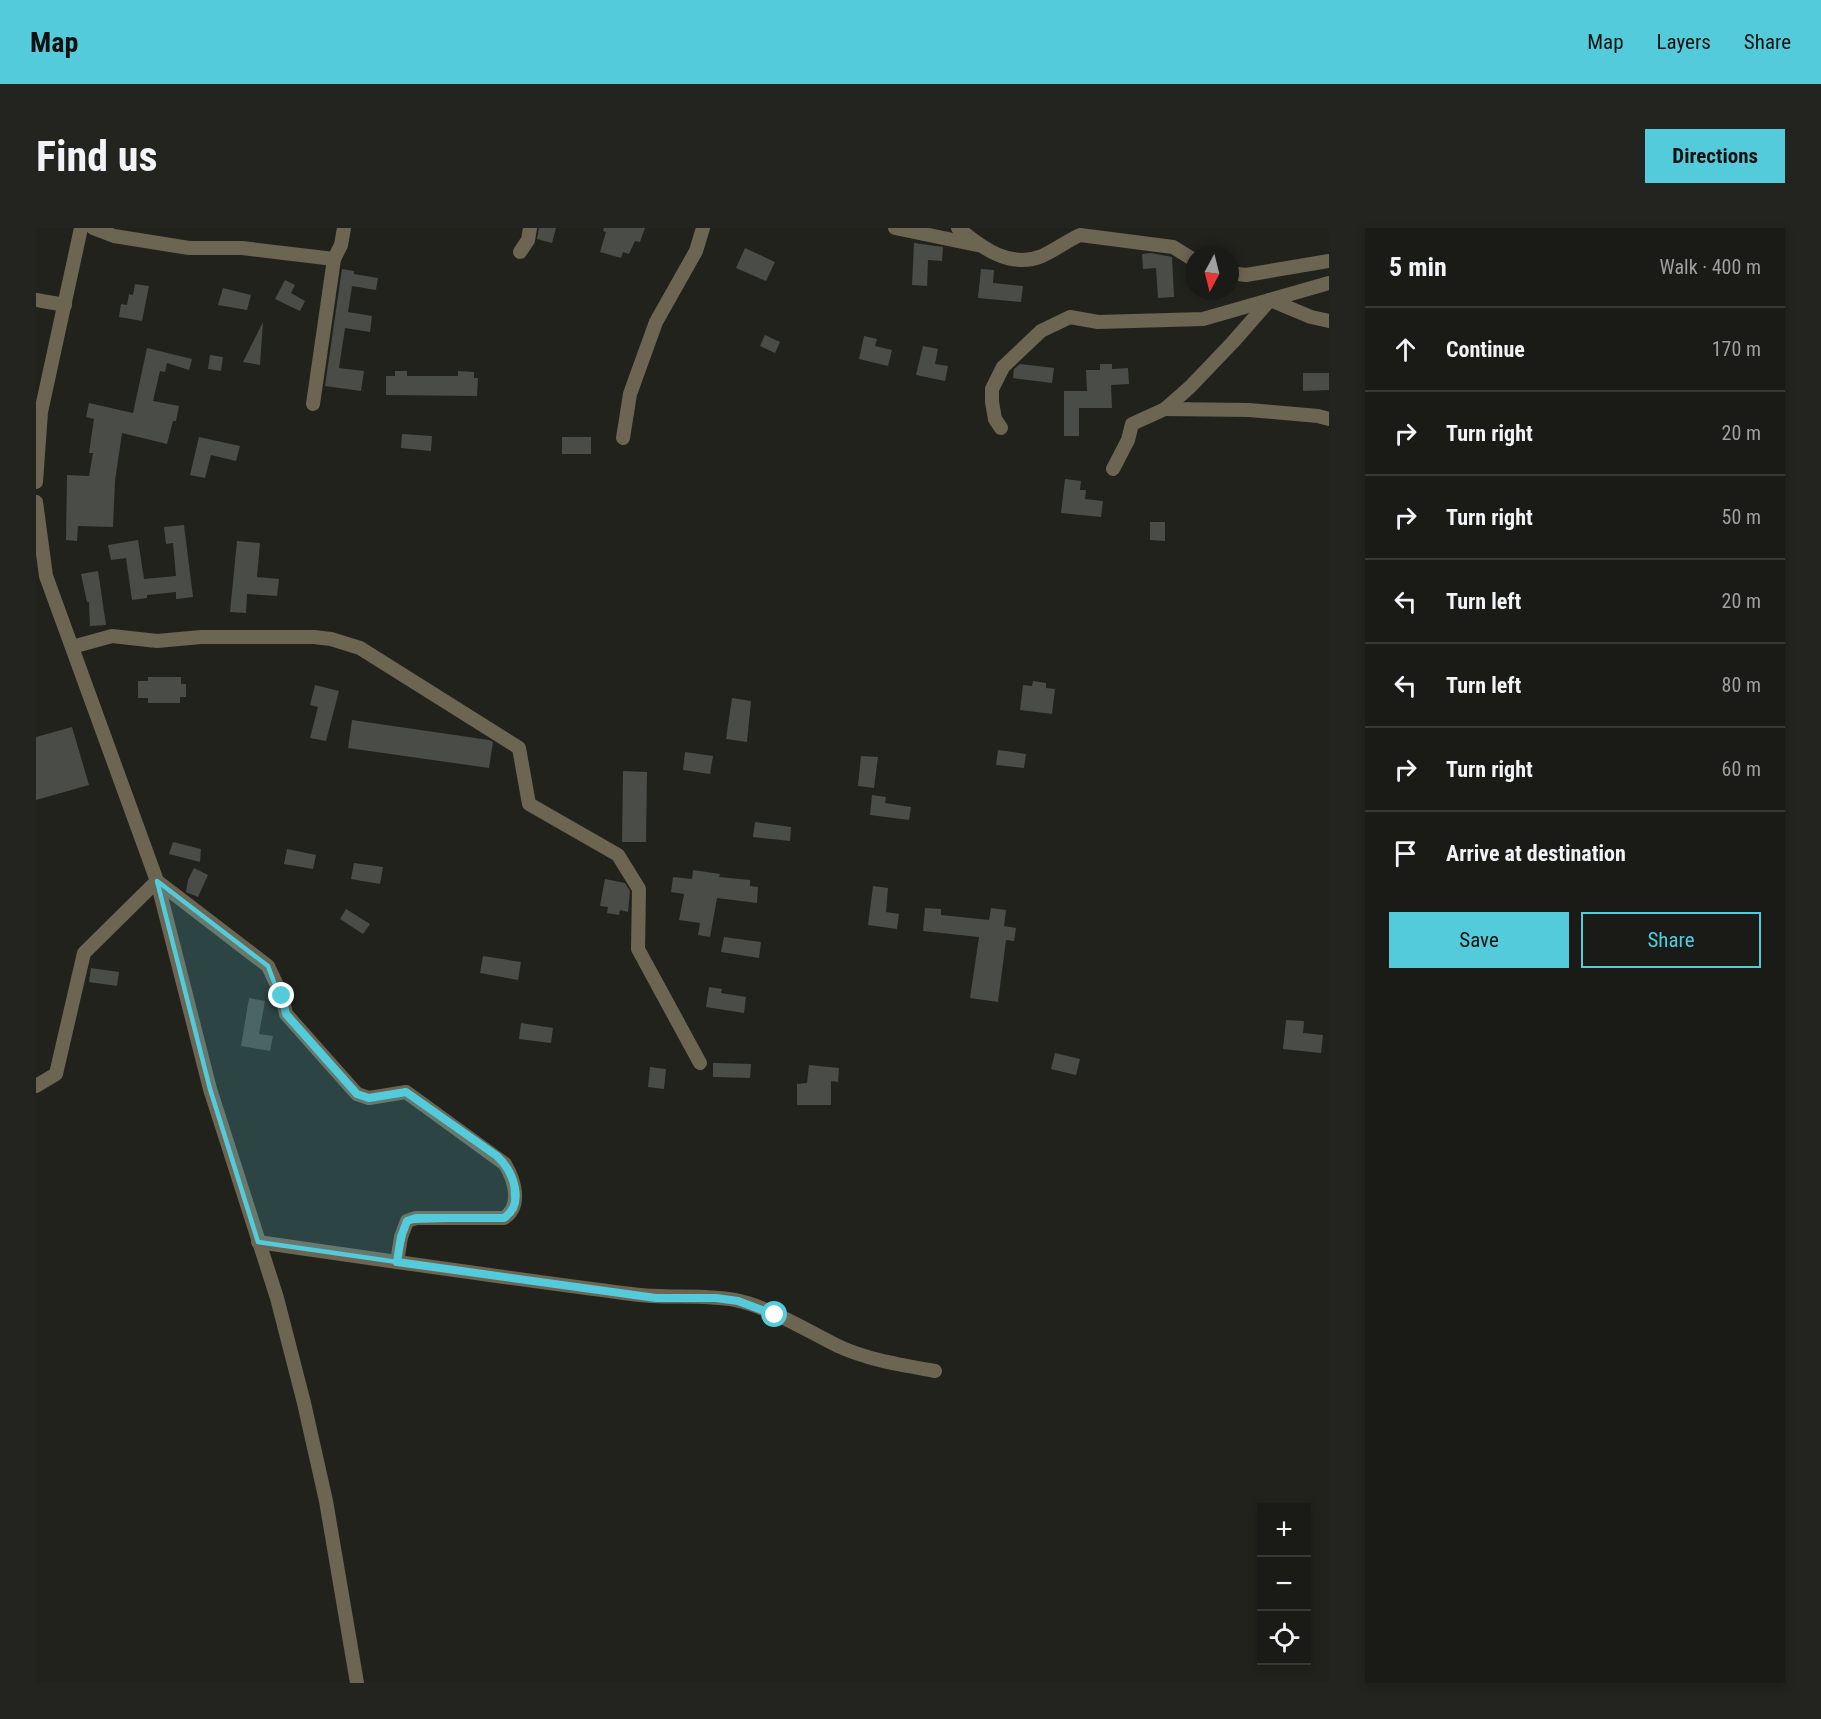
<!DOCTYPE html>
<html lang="en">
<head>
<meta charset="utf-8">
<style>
	body { margin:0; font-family:"Roboto Condensed",sans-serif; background:#23231f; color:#f1f3f6 }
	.controls { position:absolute; right:18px; bottom:18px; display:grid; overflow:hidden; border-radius:0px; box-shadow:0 3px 9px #0003 }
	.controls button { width:54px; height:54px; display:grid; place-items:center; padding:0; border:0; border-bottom:2px solid #383835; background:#1a1a16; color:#f1f3f6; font:30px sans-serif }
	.compass { position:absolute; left:1149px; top:18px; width:54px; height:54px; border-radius:50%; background:#1a1a16; box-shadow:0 3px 9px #0003; rotate:187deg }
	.stop { position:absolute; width:18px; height:18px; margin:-14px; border:4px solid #53cbdb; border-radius:50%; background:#fff }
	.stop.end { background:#53cbdb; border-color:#fff; box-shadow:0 2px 6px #0008 }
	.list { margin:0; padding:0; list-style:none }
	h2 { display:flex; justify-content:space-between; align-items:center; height:78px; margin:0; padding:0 24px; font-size:26px }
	h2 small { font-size:20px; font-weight:400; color:#9fa1a1 }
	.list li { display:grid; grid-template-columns:39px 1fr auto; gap:18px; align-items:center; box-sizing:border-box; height:84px; padding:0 24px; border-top:2px solid #383835 }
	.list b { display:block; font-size:22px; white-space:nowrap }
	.list em { font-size:20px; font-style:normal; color:#9fa1a1 }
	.actions { display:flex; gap:12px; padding:18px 24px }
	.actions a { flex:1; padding:14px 0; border:2px solid #53cbdb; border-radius:0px; text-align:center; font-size:21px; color:#53cbdb }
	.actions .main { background:#53cbdb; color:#111 }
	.icon { flex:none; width:33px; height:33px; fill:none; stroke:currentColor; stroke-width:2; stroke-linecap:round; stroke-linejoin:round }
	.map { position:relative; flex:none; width:1293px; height:1455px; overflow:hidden; border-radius:0px }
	header { display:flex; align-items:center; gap:36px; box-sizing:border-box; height:84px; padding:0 30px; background:#53cbdb; color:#111 }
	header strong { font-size:28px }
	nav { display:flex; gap:33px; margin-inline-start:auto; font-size:21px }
	.intro { display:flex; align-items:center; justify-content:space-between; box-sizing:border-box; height:144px; padding:0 36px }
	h1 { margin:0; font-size:42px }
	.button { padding:15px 27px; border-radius:0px; background:#53cbdb; color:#111; font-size:21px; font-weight:700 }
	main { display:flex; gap:36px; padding:0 36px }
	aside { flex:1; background:#1a1a16; border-radius:0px; box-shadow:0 3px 9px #0003 }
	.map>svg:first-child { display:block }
</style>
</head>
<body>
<header>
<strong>Map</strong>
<nav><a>Map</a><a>Layers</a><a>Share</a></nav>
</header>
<div class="intro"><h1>Find us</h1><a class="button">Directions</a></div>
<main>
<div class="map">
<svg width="1293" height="1455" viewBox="0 0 1293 1455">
	<rect width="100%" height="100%" fill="#22221d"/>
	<g fill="#494c47">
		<polygon points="503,0 520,0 516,15 501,11"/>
		<polygon points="568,0 609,0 604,14 599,13 593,26 587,24 585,30 564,24 570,4 567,3"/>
		<polygon points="878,15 907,19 906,33 892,32 891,58 876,57"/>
		<polygon points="709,20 739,34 730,53 700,40"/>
		<polygon points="1115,25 1136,29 1138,69 1122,70 1120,40 1107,41 1106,26"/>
		<polygon points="306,41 318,43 318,46 342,50 340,62 316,58 312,84 336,88 334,104 309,100 303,140 328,143 325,163 289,158"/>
		<polygon points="945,41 958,42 957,55 987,58 985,74 942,70"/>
		<polygon points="249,52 259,57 255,65 269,73 264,83 239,71"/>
		<polygon points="99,56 113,58 106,93 83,89 85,76 91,77 93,66 97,67"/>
		<polygon points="187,60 215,67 211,82 182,77"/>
		<polygon points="227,94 224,137 207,134"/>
		<polygon points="729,107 744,114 739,125 724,118"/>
		<polygon points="828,108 841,111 839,118 856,122 852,138 823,131"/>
		<polygon points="887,118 902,121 899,136 912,138 909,153 880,147"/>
		<polygon points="111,120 156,131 153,142 131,135 129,144 124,143 117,173 143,178 140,193 137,193 131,216 86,205 79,253 77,299 42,298 41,313 30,312 31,247 53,248 57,225 53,225 58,191 50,189 53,175 97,185"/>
		<polygon points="174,127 187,129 185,143 172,141"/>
		<polygon points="984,136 1018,140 1016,155 977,150 978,141"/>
		<polygon points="1064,136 1076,136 1076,141 1092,140 1093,156 1075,157 1076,180 1043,180 1043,208 1028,208 1028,163 1051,163 1050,142 1064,142"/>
		<polygon points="359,143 371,143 371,148 422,148 422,143 438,144 438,150 442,150 441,168 350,167 350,148 359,148"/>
		<polygon points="1267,145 1293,145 1293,162 1267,163"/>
		<polygon points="366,206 396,208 395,223 365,220"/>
		<polygon points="163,209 204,218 200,233 175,227 169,250 154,247"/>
		<rect x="526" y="209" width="29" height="17"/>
		<polygon points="1029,251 1045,253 1044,262 1050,262 1049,271 1067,273 1065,289 1025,285"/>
		<polygon points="1114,294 1129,294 1129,313 1114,312"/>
		<polygon points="148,297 157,369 140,371 140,364 111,367 111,370 96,372 90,330 75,332 72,317 102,312 108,351 140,348 137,315 130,316 128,299"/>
		<polygon points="201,313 224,315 221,349 243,351 241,368 211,366 210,385 194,384"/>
		<polygon points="62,343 70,397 54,398 53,374 51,374 45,346"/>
		<polygon points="112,449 145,449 145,456 150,456 150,469 144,469 144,475 112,475 112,470 102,470 102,453 112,453"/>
		<polygon points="997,453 1010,455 1010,460 1019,461 1016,486 984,482 987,457 996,458"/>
		<polygon points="279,457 303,463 290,513 274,510 282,479 274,477"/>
		<polygon points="696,470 715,473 711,514 690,511"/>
		<polygon points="316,492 453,512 457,514 453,540 312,520"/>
		<polygon points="36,499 53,557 0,572 0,509"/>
		<polygon points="962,522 990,526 988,540 960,537"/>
		<polygon points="649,524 677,528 674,546 647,542"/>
		<polygon points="825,528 842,529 838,560 822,558"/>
		<polygon points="587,543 611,544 610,614 586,614"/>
		<polygon points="836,567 850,569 849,575 875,579 873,592 834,587"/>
		<polygon points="719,594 755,599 754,613 717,609"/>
		<polygon points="137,614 165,621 164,634 133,626"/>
		<polygon points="251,621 280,627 277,641 248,636"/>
		<polygon points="318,635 347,639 344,656 315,651"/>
		<polygon points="158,640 172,647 162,669 150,664 152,652"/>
		<polygon points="657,642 684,646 683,649 714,652 714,658 722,659 721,675 681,670 674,709 662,707 664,695 643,692 648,666 635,664 637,649 656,651"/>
		<polygon points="569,651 589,655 594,663 592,684 584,682 583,687 571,685 572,679 564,678"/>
		<polygon points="837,658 852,660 850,684 863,686 861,701 832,697"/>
		<polygon points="889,680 905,681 905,687 953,692 955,680 970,682 968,698 980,700 978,713 970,712 962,774 934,770 943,709 887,703"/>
		<polygon points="310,681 334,696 327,706 304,691"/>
		<polygon points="688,709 725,714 723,730 685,724"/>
		<polygon points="447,728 485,734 482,752 444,745"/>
		<polygon points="55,740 83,744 81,758 53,754"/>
		<polygon points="673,759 686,761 685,765 710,769 708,785 670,779"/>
		<polygon points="213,770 229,773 223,806 237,808 234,823 205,818"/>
		<polygon points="1250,792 1268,793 1267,805 1287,807 1285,825 1247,821"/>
		<polygon points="485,795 517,800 515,815 483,811"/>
		<polygon points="1019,825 1044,831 1040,847 1015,841"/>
		<polygon points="677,835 715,836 714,850 677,849"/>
		<polygon points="773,837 803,840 802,854 795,853 795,877 761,877 761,856 771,855"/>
		<polygon points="614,839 630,841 628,861 612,859"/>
	</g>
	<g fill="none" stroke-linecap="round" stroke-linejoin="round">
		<g stroke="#6c6552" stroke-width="14">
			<polyline points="57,0 78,8 153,20 206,20 298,31 277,176"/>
			<polyline points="859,0 941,17"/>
			<path d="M922,0C946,20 974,41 1006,28C1019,22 1031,13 1044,7L1137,19L1158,32"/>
			<polyline points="484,24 492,12 494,0"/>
			<polyline points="298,31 305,17 308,0"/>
			<polyline points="1194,45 1210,47 1293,33"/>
			<polyline points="0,72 29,77"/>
			<polyline points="1129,181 1213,182 1282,188 1293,191"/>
			<polyline points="965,200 959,191 956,174 956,161 967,139 1005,103 1034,89 1062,94 1167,91 1293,55"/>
			<polyline points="587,210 594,166 620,94 660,23 667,0"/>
			<polyline points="1077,241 1092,212 1096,196 1129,181 1154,159 1197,114 1234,72 1275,89 1293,93"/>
			<polyline points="0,254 5,184 45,0"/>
			<polyline points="0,274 10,348 121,653 174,861 241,1070 268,1175 290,1273 321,1455"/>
			<polyline points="36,419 76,408 121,413 165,409 278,409 295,411 324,420 483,520 493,576 582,627 603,661 602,721 664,835"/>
			<path d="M0,858L20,846L48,725L121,653L232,738L246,768L250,786L321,866L333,870L370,864L469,936C479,953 486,978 468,990H380L371,993L365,1009L361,1034"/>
			<path d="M222,1014C346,1032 470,1050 595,1066C629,1071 664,1066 699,1072C731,1078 772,1103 802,1118C832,1132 866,1137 899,1143"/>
		</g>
	</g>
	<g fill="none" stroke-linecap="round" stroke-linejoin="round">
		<path stroke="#53cbdb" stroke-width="8" d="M246,768L250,786L321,866L333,870L370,864L461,928C477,943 490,975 468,990H380L371,993L365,1009L361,1034L620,1070H680L702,1073L739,1087"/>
	</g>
	<path fill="#53cbdb" fill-opacity="0.2" stroke="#53cbdb" stroke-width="4.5" stroke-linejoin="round" d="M121,653L232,738L250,786L321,866L333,870L370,864L461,928L476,948L478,979L468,990L371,993L361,1034L222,1014L174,861Z"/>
</svg>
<div class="controls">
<button>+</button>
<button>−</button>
<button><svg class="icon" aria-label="locate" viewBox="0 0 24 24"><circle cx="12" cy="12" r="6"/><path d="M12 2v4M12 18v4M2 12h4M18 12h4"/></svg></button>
</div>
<svg class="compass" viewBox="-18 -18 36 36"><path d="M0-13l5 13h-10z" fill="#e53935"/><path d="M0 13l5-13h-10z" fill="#9fa1a1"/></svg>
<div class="stop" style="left:739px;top:1087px"></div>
<div class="stop end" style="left:246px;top:768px"></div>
</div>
<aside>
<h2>5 min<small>Walk · 400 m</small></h2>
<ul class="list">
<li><svg class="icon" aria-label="ahead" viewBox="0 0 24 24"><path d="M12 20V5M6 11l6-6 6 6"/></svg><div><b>Continue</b></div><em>170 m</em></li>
<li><svg class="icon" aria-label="right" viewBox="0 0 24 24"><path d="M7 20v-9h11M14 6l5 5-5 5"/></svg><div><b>Turn right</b></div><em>20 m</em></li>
<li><svg class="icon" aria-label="right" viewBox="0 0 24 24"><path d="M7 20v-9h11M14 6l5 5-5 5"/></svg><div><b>Turn right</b></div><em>50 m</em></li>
<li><svg class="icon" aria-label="left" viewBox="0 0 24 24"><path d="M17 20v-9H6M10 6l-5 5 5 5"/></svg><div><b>Turn left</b></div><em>20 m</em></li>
<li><svg class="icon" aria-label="left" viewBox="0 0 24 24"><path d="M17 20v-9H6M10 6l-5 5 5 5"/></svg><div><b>Turn left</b></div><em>80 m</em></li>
<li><svg class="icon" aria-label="right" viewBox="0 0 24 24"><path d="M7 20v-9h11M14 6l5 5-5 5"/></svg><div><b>Turn right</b></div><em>60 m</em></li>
<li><svg class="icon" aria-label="arrive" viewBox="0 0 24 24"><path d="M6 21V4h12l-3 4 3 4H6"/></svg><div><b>Arrive at destination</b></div></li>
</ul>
<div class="actions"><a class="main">Save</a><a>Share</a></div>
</aside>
</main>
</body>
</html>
